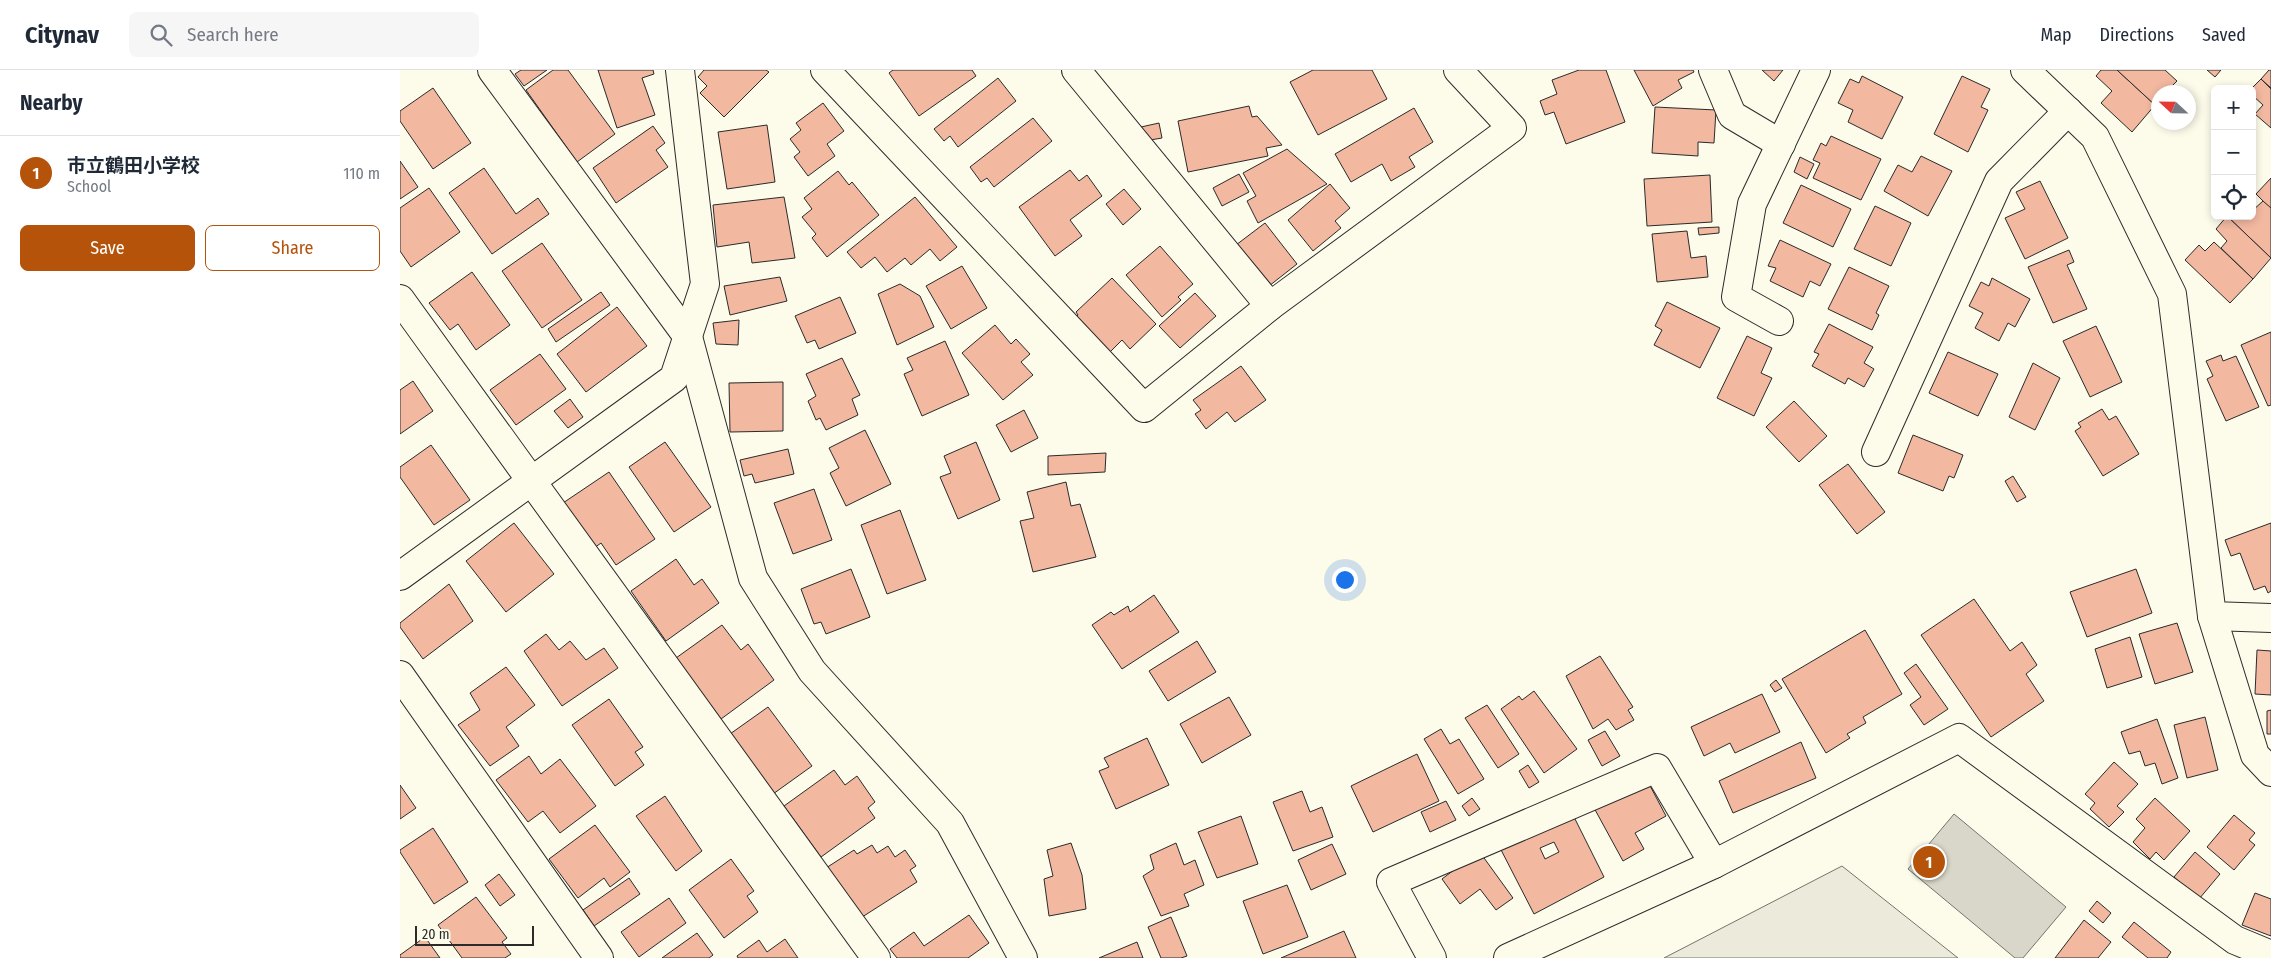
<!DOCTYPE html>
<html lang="en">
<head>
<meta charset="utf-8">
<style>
	body { margin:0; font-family:"Fira Sans Condensed","Noto Sans JP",sans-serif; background:#f6f6f7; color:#1f2937 }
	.controls { position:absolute; right:15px; top:15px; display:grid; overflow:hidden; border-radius:8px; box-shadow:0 2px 8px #0003 }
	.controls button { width:45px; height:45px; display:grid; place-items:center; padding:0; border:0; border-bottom:1px solid #e0e1e3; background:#fff; color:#1f2937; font:25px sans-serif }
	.compass { position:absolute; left:1751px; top:15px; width:45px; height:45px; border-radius:50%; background:#fff; box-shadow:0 2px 8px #0003; rotate:292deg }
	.scale { position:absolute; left:15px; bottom:12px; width:119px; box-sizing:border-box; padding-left:5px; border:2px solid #2b2b2b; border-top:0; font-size:14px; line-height:18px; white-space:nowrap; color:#2b2b2b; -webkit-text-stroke:4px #fdfbea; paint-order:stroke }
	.you { position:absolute; left:944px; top:509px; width:18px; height:18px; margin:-12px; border:4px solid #fff; border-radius:50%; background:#1a73e8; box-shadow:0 0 0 8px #1a73e833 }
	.badge { display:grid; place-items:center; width:32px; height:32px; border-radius:50%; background:#b45309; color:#fff; font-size:16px; font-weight:700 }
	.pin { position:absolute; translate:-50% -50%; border:2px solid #fff; box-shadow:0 1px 5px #0006 }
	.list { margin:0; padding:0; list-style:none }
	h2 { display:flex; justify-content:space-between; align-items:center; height:65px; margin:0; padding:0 20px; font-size:21px }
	h2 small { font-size:16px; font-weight:400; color:#747a83 }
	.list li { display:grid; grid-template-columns:32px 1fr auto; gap:15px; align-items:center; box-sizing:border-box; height:75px; padding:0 20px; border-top:1px solid #e0e1e3 }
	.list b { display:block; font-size:19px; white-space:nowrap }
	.list p { margin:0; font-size:16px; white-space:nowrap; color:#747a83 }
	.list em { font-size:16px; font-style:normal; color:#747a83 }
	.actions { display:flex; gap:10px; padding:15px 20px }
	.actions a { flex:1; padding:11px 0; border:1px solid #b45309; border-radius:8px; text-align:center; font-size:18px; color:#b45309 }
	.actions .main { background:#b45309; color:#fff }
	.icon { flex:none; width:28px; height:28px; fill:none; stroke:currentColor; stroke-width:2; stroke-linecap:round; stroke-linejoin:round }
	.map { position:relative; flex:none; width:1871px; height:888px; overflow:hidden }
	header { display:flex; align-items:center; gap:30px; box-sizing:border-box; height:70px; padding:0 25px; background:#fff; border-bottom:1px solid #e0e1e3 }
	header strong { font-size:24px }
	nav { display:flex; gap:28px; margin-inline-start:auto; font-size:18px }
	.search { width:350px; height:45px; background:#f6f6f7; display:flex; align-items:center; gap:12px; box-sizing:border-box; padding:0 18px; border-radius:8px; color:#747a83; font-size:19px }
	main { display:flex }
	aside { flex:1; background:#fff }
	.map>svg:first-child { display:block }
</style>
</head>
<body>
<header>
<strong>Citynav</strong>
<div class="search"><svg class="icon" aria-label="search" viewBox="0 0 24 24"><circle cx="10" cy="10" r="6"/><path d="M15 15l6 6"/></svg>Search here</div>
<nav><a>Map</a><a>Directions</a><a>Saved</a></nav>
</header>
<main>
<aside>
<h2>Nearby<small></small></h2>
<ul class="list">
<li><span class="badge">1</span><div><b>市立鶴田小学校</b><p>School</p></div><em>110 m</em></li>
</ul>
<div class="actions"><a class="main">Save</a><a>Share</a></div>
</aside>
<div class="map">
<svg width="1871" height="888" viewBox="0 0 1871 888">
	<rect width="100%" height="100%" fill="#fdfbea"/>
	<polygon fill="#ecebdb" stroke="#74746e" points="1442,796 1558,888 1264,888"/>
	<polygon fill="#d8d7c9" stroke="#74746e" points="1554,744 1666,837 1623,888 1615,888 1508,799"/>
	<g fill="#f2b8a0" stroke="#2b2b2b" fill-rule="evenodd">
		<polygon points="121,0 147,0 124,16 115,4"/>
		<polygon points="153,0 168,0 215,64 177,92 126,20"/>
		<polygon points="198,0 253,0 254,4 242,8 255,45 217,58"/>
		<polygon points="304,0 366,0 369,2 324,47 300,23 307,16 298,7"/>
		<polygon points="493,0 572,0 576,6 519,46 489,3"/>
		<polygon points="913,0 972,0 987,29 918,65 890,12"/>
		<polygon points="1179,0 1206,0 1225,52 1166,74 1154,42 1145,45 1140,31 1157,24 1152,10"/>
		<polygon points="1234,0 1293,0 1294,2 1278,10 1282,18 1253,36"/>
		<polygon points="1362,0 1383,0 1374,11"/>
		<polygon points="1701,0 1717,0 1755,35 1732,62 1701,33 1712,21 1696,6"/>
		<polygon points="1717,0 1765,0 1777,11 1766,22 1758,22 1758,31 1755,35"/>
		<polygon points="1807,0 1821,0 1815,7"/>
		<polygon points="1869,0 1871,0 1871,18 1861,9"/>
		<polygon points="1462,6 1503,27 1482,69 1448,52 1453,40 1438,33 1450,9 1459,13"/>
		<polygon points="1562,6 1590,19 1581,37 1588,40 1568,82 1534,64"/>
		<polygon points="598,8 616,31 558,77 550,66 544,71 534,59"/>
		<polygon points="1861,9 1871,19 1871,58 1855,44 1863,35 1852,25 1851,19"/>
		<polygon points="33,18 71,73 33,99 0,51 0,41"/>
		<polygon points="423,33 444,61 427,74 435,86 408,106 394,87 400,82 390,69 401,60 396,53"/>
		<polygon points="849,36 852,47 857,46 882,75 866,78 868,86 788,102 778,51"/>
		<polygon points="1255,37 1316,40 1314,73 1298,72 1298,86 1252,83"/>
		<polygon points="1014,38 1033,72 1009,87 1015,97 991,111 982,94 951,112 935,84"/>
		<polygon points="633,48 652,71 594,117 587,108 581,112 570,97"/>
		<polygon points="759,53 762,68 744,71 741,57"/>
		<polygon points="367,55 375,112 327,119 318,62"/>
		<polygon points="253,56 265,73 256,80 268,97 216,133 193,98"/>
		<polygon points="1431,66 1481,89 1461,130 1413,108 1420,93 1413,90 1421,73 1426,76"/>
		<polygon points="887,79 927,114 858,153 847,131 856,126 843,103"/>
		<polygon points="1521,86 1552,101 1528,146 1484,121 1498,95 1512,102"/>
		<polygon points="1400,87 1414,94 1407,109 1394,102"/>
		<polygon points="0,91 18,117 0,129"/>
		<polygon points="84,98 116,144 138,128 149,144 92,184 49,123"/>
		<polygon points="670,100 679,111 687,105 702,126 670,150 682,166 655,186 619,137"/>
		<polygon points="438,101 449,115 452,112 479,145 427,187 412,168 416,164 402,147 412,139 404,128"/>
		<polygon points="839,104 849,122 822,136 813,118"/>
		<polygon points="1310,105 1312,152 1247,156 1244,109"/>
		<polygon points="1871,108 1871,139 1856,124"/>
		<polygon points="1640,111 1668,168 1625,189 1605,148 1625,139 1616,122"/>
		<polygon points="930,114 950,138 935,151 941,158 913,181 888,150"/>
		<polygon points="1401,115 1451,139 1433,177 1383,153"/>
		<polygon points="29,118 60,162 11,197 0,181 0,138"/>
		<polygon points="724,119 741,139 723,155 706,134"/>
		<polygon points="384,127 395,188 352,193 349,172 317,177 313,135"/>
		<polygon points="515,127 557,177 540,191 530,179 511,195 505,188 487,202 475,187 461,198 447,182"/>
		<polygon points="1863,131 1871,138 1871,188 1827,146 1852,146 1852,141"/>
		<polygon points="1475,136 1511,153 1491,196 1454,179"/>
		<polygon points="1827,146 1871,188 1853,209 1821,178 1827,171 1816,159"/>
		<polygon points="865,153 897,194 869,216 836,175"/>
		<polygon points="1319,157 1319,163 1299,165 1298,158"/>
		<polygon points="1287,161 1291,188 1306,186 1308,207 1257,212 1252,164"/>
		<polygon points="1380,170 1431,194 1420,216 1410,211 1403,227 1370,211 1376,198 1368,196"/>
		<polygon points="1814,172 1853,209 1830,233 1785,190 1799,175 1805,181"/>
		<polygon points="142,173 182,230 142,258 102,201"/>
		<polygon points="760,176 793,214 778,227 781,230 762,247 726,205"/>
		<polygon points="1669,180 1674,192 1667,195 1687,239 1653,253 1628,197"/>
		<polygon points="562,196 587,238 551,259 526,216"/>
		<polygon points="1449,197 1489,216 1476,243 1479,245 1472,260 1428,239"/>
		<polygon points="72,202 110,255 76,280 58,254 50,260 29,233"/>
		<polygon points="380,207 387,231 330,245 324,216"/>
		<polygon points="712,208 756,254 730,279 722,270 706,286 672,250 678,245 676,242"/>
		<polygon points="1592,208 1630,229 1615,257 1608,253 1599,271 1575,258 1583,243 1569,236 1581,212 1589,216"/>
		<polygon points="500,214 520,226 534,257 497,275 478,224"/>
		<polygon points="201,222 210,235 156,272 148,259"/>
		<polygon points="795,223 816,246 780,278 759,256"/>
		<polygon points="440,227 456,263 419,279 415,270 407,273 395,246"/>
		<polygon points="1267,232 1320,258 1300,298 1254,275 1262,260 1255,256"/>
		<polygon points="217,237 247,276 186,322 157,284"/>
		<polygon points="339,250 338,275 316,274 313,253"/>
		<polygon points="1429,254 1473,277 1464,293 1474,299 1464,317 1448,308 1445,314 1412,296 1419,284 1414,282"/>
		<polygon points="595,255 611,274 616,269 630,284 621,292 633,305 603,330 562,283"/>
		<polygon points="1696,256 1722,312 1690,327 1663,271"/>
		<polygon points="1871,262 1871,335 1868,336 1841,275"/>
		<polygon points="1347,266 1372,278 1361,303 1372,308 1354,346 1317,328"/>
		<polygon points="545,271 569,325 522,346 504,304 513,300 507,288"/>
		<polygon points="1548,282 1598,304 1578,346 1529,323"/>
		<polygon points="140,284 166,319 116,355 90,320"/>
		<polygon points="1821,285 1823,291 1836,286 1859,337 1826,351 1807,309 1813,306 1806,291"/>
		<polygon points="442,288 460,325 452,329 458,345 426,360 420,348 416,350 408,331 416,326 406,304"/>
		<polygon points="1633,293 1660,308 1635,360 1609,347"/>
		<polygon points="841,296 866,330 835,352 827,342 806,359 795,344 801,340 793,330"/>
		<polygon points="13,311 33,341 0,364 0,320"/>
		<polygon points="383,312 383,361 330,362 329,313"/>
		<polygon points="170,329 183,347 168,358 154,341"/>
		<polygon points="1394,331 1427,366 1399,392 1366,357"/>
		<polygon points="1702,339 1709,350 1716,346 1739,384 1703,406 1675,361 1681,357 1678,353"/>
		<polygon points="624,340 638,368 611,382 596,355"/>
		<polygon points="465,360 491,414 446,436 430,403 439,398 429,378"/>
		<polygon points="1513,365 1563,385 1554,408 1549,406 1543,421 1498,403"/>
		<polygon points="265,372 311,437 274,462 229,397"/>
		<polygon points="576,372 600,430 558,449 540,407 551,403 544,386"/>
		<polygon points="31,375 70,430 34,455 0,407 0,397"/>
		<polygon points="388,379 394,404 355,413 352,404 344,406 340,390"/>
		<polygon points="706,383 705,402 648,405 648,386"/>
		<polygon points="1448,394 1485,442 1457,464 1419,415"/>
		<polygon points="209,402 255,469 216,495 201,473 190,481 160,435"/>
		<polygon points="1613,406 1626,427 1617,432 1605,411"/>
		<polygon points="666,412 671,436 680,434 696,487 633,502 620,451 634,448 627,422"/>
		<polygon points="414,419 432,470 393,484 374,433"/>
		<polygon points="500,440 526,510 487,524 461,455"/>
		<polygon points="114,453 154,504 106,542 66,491"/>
		<polygon points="1871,453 1871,521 1868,523 1865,516 1854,520 1840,483 1831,486 1825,470"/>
		<polygon points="276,489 294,515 302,509 319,533 266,571 231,521"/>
		<polygon points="451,499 470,547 426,564 421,552 414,554 401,519"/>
		<polygon points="1736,499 1752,543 1687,567 1670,522"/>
		<polygon points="49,514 73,551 23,589 0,557 0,553"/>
		<polygon points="754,525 779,562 722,599 692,555 711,542 714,545 728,536 730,542"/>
		<polygon points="1574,529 1610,581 1622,572 1637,595 1626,604 1644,631 1591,667 1521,565"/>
		<polygon points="1777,553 1793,602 1755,614 1739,564"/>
		<polygon points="322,555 341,580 348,574 374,610 321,649 276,588"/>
		<polygon points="1465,560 1502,624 1463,647 1466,653 1447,664 1450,668 1426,683 1382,609"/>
		<polygon points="146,564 159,580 170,571 186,590 204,578 218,598 162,636 124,581"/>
		<polygon points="1730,567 1742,607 1707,618 1695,579"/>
		<polygon points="797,571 816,602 768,631 749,601"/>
		<polygon points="1857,580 1871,581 1871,625 1855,624"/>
		<polygon points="1200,586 1233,637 1228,640 1234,650 1216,660 1208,649 1193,659 1166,606"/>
		<polygon points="1516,594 1548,639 1524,655 1510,635 1521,627 1504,603"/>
		<polygon points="106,597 135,635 106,657 119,676 90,696 58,655 80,640 70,623"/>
		<polygon points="1376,610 1382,618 1375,622 1370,615"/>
		<polygon points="1134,621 1177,679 1144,703 1101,639 1119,626 1122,630"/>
		<polygon points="1362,624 1380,662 1335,683 1330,673 1304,686 1291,657"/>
		<polygon points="829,627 851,665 802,693 780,654"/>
		<polygon points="209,629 243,677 235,682 244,695 215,716 172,655"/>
		<polygon points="1087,635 1119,684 1098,698 1065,648"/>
		<polygon points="368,637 412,696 373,724 330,664"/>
		<polygon points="1871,640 1871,664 1867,664 1867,641"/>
		<polygon points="1805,647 1818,700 1787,708 1774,655"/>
		<polygon points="1757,649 1778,708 1762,714 1755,693 1745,696 1740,681 1729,684 1721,662"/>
		<polygon points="1041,659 1050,674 1059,669 1084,709 1058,724 1024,669"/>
		<polygon points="1205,661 1220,686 1202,696 1188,670"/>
		<polygon points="747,668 769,715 716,739 699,701 709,697 704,688"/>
		<polygon points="1401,672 1416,708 1333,743 1319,711"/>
		<polygon points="1017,684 1039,731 973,762 951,716"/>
		<polygon points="129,686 141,704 160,689 196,736 160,763 143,741 128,752 96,710"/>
		<polygon points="1714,692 1738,714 1717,736 1724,742 1709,757 1690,739 1695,733 1685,724"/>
		<polygon points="1128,695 1139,712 1129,718 1119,701"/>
		<polygon points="434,700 445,715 457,706 475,732 468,738 475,748 421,787 384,736"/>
		<polygon points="1247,710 1266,746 1235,763 1244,779 1223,791 1193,736"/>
		<polygon points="0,715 16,738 0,749"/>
		<polygon points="902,721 910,742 922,737 933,767 893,781 873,732"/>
		<polygon points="265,726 302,781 276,801 236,746"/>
		<polygon points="1072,728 1080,739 1069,746 1062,736"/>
		<polygon points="1755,728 1790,761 1764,790 1756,782 1750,789 1733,772 1745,758 1736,749"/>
		<polygon points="1046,731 1056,750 1030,762 1021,742"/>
		<path d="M1173,745L1204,807L1134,844L1098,774L1128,759L1132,767ZM1154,772L1159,782L1145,789L1140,778Z"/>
		<polygon points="1834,745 1855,763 1849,770 1855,775 1834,800 1807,777"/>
		<polygon points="841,746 858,794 817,808 798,762"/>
		<polygon points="195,755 230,802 210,817 204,808 178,828 149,789"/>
		<polygon points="33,758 68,812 34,834 0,782 0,780"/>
		<polygon points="671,773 682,805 686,839 649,846 644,809 653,806 647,780"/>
		<polygon points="776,773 784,795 795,790 804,815 784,824 789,836 761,846 743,806 754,799 750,785"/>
		<polygon points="932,774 946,804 911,820 898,790"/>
		<polygon points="472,775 477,783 488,776 495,787 505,780 516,796 510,800 517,812 459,849 426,798 454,780 457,784"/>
		<polygon points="1079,781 1113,828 1096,840 1080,819 1060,834 1042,809"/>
		<polygon points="1795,782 1820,804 1799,829 1774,807"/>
		<polygon points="331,789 354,821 347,826 358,842 324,868 289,820"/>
		<polygon points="99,804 115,825 100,836 85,815"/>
		<polygon points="229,808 240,824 194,856 183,840"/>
		<polygon points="887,815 908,867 863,884 843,831"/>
		<polygon points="1855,823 1871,829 1871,866 1842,855"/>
		<polygon points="76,827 107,868 102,872 111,884 105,888 62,888 38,855"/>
		<polygon points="269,828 286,853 239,887 221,862"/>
		<polygon points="1697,831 1711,843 1703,853 1689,841"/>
		<polygon points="569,845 589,873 568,888 497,888 490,879 514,862 524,876"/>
		<polygon points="771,847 787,886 781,888 761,888 748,857"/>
		<polygon points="1684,850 1711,872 1698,888 1655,888"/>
		<polygon points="1734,852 1771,882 1767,888 1748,888 1722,867"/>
		<polygon points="944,861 956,888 881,888"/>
		<polygon points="297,863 313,885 309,888 262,888"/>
		<polygon points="25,867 40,888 0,888 0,885"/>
		<polygon points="385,869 398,888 338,888 337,886 359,870 367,882"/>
		<polygon points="737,872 743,888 699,888"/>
	</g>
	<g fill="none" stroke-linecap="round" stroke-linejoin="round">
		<g stroke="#2b2b2b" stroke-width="30">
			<g id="minor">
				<polyline points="92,0 288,267 353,508 412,601 550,753 623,888"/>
				<polyline points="425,0 744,338 870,236 676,0"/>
				<polyline points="1313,0 1332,45 1381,74"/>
				<polyline points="1625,0 1695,67 1772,224 1812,546 1871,548"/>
				<polyline points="0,229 476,888"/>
				<polyline points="870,236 1112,58 1058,0"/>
				<polyline points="1379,251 1336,227 1352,134 1416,0"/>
				<polyline points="1476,382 1599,111 1668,41"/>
				<polyline points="0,506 274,308 305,214 280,0"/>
				<polyline points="1812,546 1855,685 1871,702"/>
				<polyline points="0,605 199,888"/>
				<polyline points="1032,888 991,812 1257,698 1314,794"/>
				<polyline points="1108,888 1314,794 1559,668 1835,870 1871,885"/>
			</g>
		</g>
		<use href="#minor" stroke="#fdfbea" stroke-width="28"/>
	</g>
</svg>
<div class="controls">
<button>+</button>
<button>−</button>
<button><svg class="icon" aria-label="locate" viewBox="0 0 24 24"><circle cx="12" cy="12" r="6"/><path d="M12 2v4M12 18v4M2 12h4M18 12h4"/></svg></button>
</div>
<svg class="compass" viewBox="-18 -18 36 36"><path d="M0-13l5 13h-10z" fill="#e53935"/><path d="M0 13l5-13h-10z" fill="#747a83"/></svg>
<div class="scale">20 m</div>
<div class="you"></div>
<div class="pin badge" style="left:1529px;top:792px">1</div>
</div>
</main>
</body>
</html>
